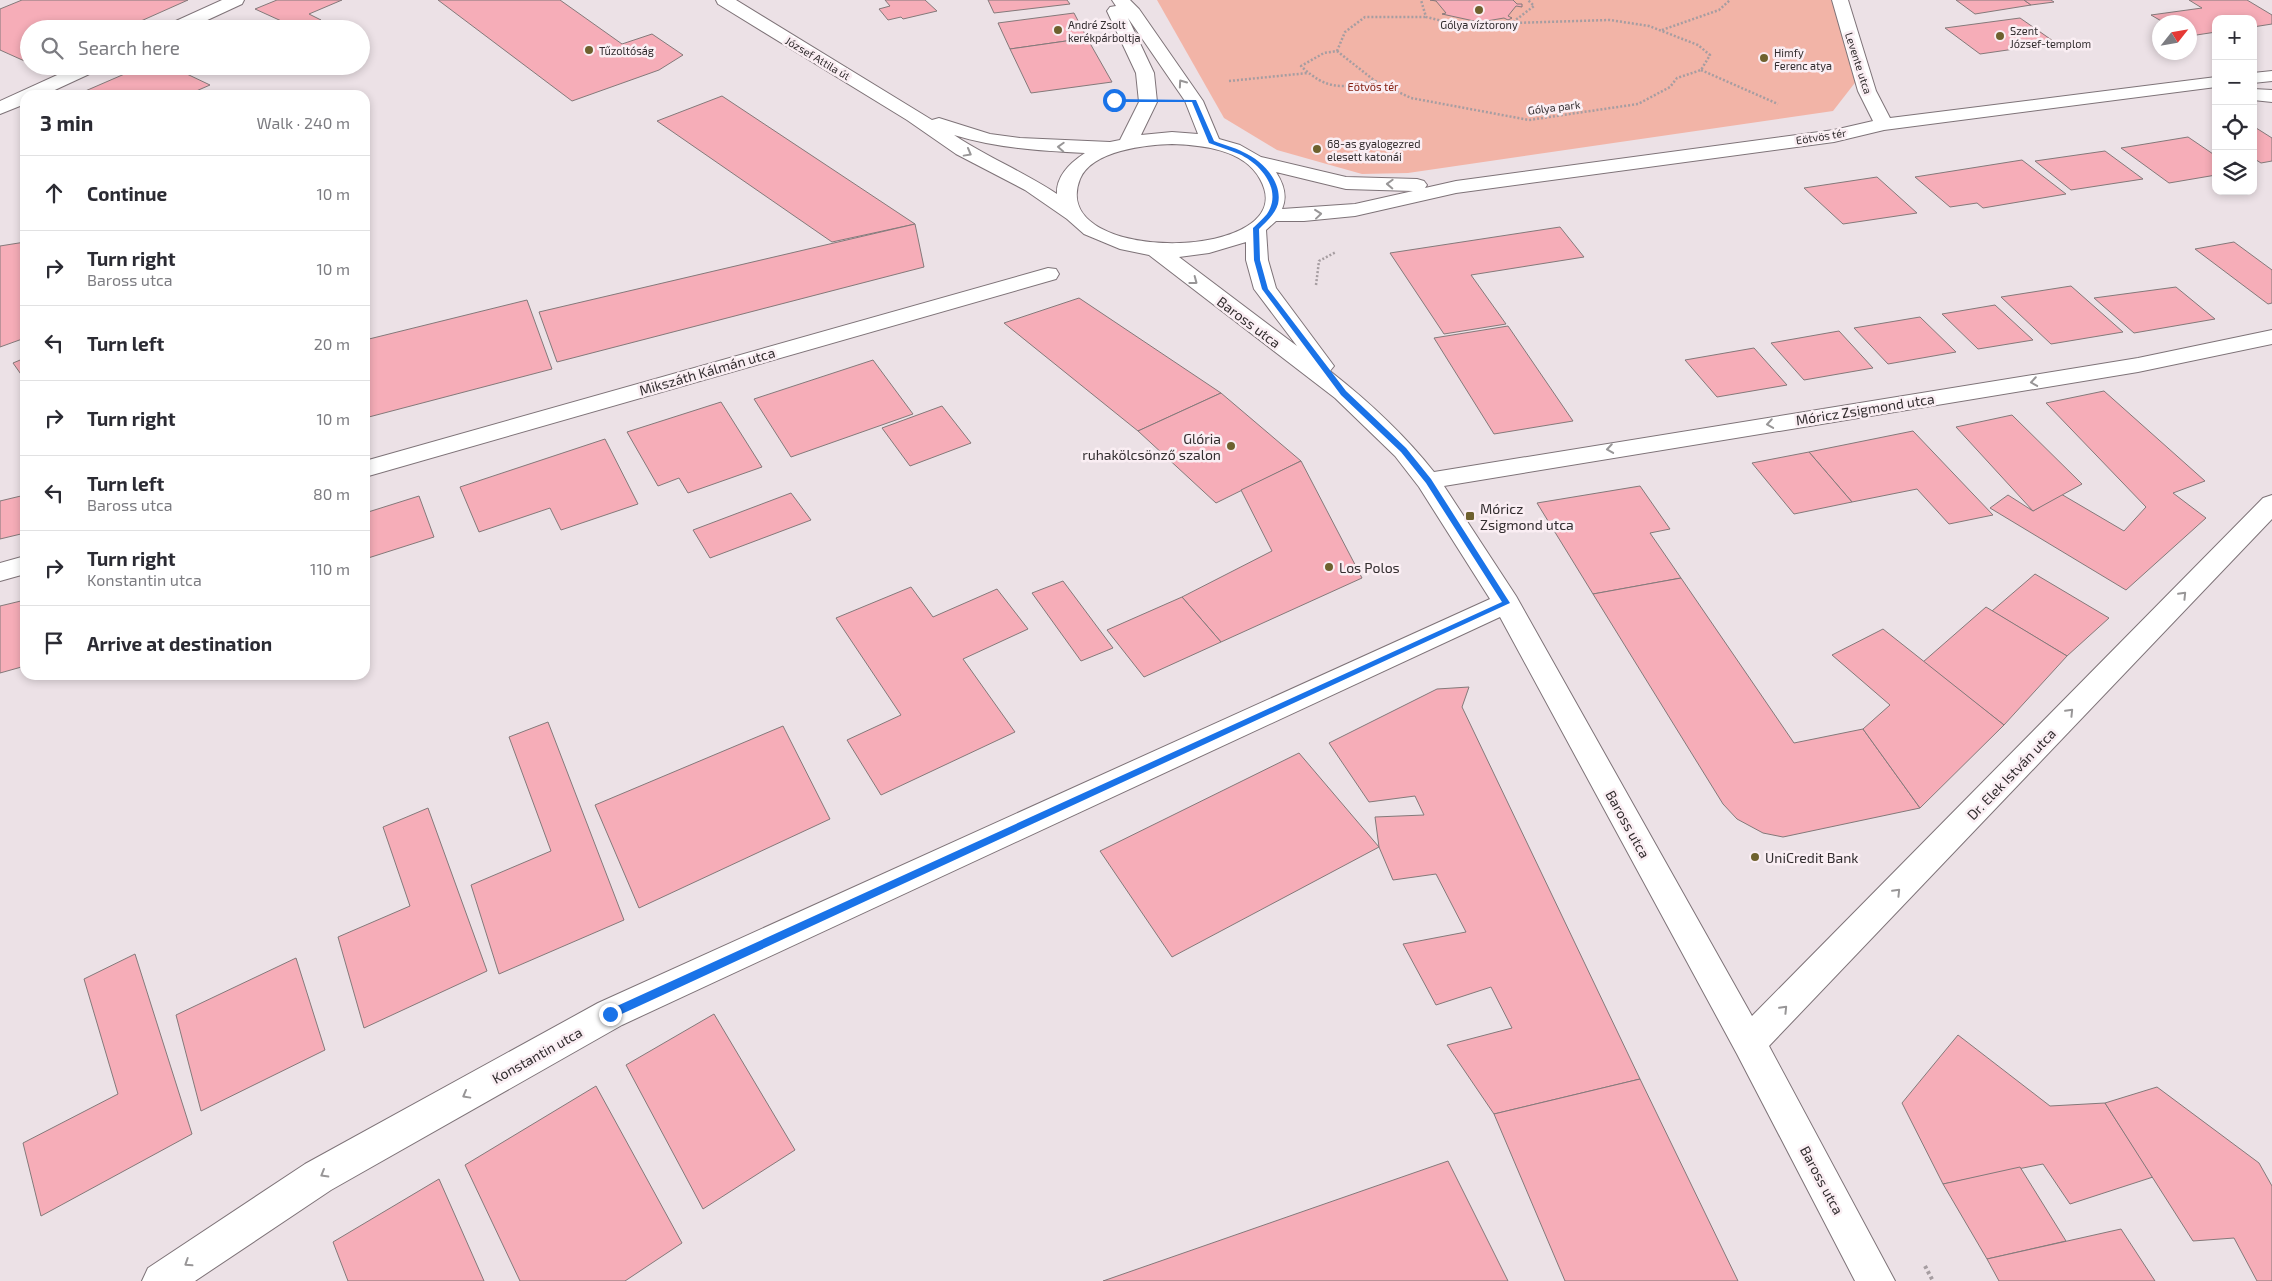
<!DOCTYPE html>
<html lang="en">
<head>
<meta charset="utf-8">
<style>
	body { margin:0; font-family:"Exo 2",sans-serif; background:#f2f2f3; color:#2b2b33 }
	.controls { position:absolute; right:15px; top:15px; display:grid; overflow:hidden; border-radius:10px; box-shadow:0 2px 8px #0003 }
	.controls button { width:45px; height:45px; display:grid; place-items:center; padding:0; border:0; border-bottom:1px solid #e1e1e2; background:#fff; color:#2b2b33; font:25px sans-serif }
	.compass { position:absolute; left:2152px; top:15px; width:45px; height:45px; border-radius:50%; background:#fff; box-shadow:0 2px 8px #0003; rotate:59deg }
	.stop { position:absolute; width:15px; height:15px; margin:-11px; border:4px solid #1a73e8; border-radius:50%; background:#fff }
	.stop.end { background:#1a73e8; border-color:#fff; box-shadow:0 1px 5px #0008 }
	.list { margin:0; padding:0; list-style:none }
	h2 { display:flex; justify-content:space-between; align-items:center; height:65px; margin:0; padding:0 20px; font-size:21px }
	h2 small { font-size:16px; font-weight:400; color:#7c7c81 }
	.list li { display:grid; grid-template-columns:32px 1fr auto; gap:15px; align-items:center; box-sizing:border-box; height:75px; padding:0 20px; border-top:1px solid #e1e1e2 }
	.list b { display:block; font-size:19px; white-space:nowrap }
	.list p { margin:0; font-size:16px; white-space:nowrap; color:#7c7c81 }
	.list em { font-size:16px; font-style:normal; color:#7c7c81 }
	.icon { flex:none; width:28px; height:28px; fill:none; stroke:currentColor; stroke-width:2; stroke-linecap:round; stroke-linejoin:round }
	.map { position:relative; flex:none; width:2272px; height:1281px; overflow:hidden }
	.search { position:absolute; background:#fff; box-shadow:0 2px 8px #0003; left:20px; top:20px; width:350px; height:55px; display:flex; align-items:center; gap:12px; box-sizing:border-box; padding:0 18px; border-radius:28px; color:#7c7c81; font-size:19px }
	.panel { position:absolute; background:#fff; box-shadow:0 2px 8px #0003; left:20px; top:90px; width:350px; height:590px; border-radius:15px }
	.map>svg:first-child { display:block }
</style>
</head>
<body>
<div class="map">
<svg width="2272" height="1281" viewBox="0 0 2272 1281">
	<rect width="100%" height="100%" fill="#ece1e6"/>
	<polygon fill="#f2b4a7" points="1157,0 1833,0 1861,75 1833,111 1408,173 1362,174 1277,150 1224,118"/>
	<g fill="#f6adb8" stroke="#84797a">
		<polygon points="22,0 188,0 123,29 29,29 29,63 0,50 0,9"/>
		<polygon points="277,0 342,0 309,14 321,20 299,29 255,9"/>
		<polygon points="438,0 560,0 622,44 652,34 683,55 659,70 572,101"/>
		<polygon points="885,0 925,0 937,11 903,19 901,17 888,20 879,9 890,6"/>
		<polygon points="988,0 1067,0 1070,4 994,13"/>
		<polygon points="1430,0 1513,0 1517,4 1522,4 1522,7 1516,6 1508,16 1512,18 1508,20 1504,18 1475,23 1474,21 1442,14 1446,13 1436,1"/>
		<polygon points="1956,0 2024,0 2031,5 1975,14"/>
		<polygon points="2024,0 2051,0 2054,2 2031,5"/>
		<polygon points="2189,0 2247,0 2272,15 2272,24 2253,27 2253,19 2216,19 2216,32 2190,36 2190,22 2163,22 2151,15 2202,8"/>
		<polygon points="1074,13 1087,38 1010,49 998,23"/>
		<polygon points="2020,18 2056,43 1980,54 1945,28"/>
		<polygon points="1087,38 1112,82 1031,93 1010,49"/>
		<polygon points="143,66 170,66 210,85 187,95 76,95"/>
		<polygon points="722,96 915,224 832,242 657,121"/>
		<polygon points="2253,126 2272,138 2272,161 2261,163 2253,158"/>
		<polygon points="2188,137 2216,156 2216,175 2169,183 2121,148"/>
		<polygon points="2105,151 2143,179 2071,190 2035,161"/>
		<polygon points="2022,160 2066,194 1983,208 1977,203 1950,207 1915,177"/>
		<polygon points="1877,177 1917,213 1843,224 1804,188"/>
		<polygon points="915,224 924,267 557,362 539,312"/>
		<polygon points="1560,227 1584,257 1471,275 1506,324 1444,334 1390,253"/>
		<polygon points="25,242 25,338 0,347 0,246"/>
		<polygon points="2234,242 2272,270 2272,303 2268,304 2195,249"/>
		<polygon points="2071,286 2123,332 2051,344 2001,297"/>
		<polygon points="2176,287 2215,319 2134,333 2094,298"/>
		<polygon points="1079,298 1221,393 1138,431 1004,323"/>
		<polygon points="527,300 552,369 365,418 365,340"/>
		<polygon points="1995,305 2033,340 1978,349 1942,314"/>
		<polygon points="1920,317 1956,352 1888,364 1854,328"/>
		<polygon points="1508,326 1573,421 1494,434 1434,338"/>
		<polygon points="1839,331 1873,368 1804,380 1771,343"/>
		<polygon points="1754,348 1787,385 1717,397 1685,360"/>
		<polygon points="25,358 25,380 13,363"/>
		<polygon points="873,360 913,414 791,457 754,399"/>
		<polygon points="2104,391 2205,481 2173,493 2206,518 2126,590 1990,508 2008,495 2033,511 2061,494 2124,531 2146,507 2046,403"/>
		<polygon points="1221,393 1301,461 1216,503 1138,431"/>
		<polygon points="721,402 762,467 688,493 679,478 658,486 627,432"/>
		<polygon points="942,406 971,443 910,466 882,428"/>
		<polygon points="2012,415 2082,484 2033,511 1956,427"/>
		<polygon points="1913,431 1993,515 1949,524 1917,489 1852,502 1809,452"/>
		<polygon points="605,439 638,504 561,530 550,508 479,532 460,487"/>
		<polygon points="1809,452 1852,502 1794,514 1752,463"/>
		<polygon points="1301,461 1362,578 1221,642 1182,597 1272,551 1241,490"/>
		<polygon points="1640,486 1670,529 1650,533 1681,578 1593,594 1537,503"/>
		<polygon points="791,493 811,520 710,558 693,530"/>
		<polygon points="25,495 25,533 0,539 0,501"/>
		<polygon points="419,496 434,537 365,559 365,513"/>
		<polygon points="2035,574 2109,618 2067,656 1992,611"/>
		<polygon points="1681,578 1794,743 1863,729 1920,808 1783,837 1763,833 1737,819 1723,804 1593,594"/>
		<polygon points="1063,581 1113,648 1081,661 1032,593"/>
		<polygon points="911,587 933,617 997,589 1028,629 963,659 1015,732 881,795 847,740 901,715 836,618"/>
		<polygon points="1182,597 1221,642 1144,677 1107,630"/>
		<polygon points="25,600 25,666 0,673 0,606"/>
		<polygon points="1986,607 2067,656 2004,725 1923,662"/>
		<polygon points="1883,629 2004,725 1920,808 1863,729 1890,705 1832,655"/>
		<polygon points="1469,687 1462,707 1640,1079 1494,1114 1447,1045 1512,1028 1491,987 1436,1005 1403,944 1466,932 1436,874 1393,880 1379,847 1375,817 1424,815 1415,796 1369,802 1329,743 1437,689"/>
		<polygon points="548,722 624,920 499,974 471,885 551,851 509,737"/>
		<polygon points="783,726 830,819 639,908 595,805"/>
		<polygon points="1299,753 1379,847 1172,957 1100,851"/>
		<polygon points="428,808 487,971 364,1028 338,937 410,906 383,827"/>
		<polygon points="135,954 192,1134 41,1216 23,1143 118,1094 84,979"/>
		<polygon points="296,958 325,1050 201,1111 176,1015"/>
		<polygon points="714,1014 795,1150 703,1209 626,1065"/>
		<polygon points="1958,1035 2050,1106 2105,1103 2153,1177 2070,1204 2043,1164 1943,1184 1902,1103"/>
		<polygon points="1640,1079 1738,1281 1565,1281 1494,1114"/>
		<polygon points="596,1086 682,1243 625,1281 520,1281 465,1165"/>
		<polygon points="2157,1087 2259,1163 2272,1186 2272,1281 2257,1281 2234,1238 2193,1241 2105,1103"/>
		<polygon points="1448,1161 1508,1281 1103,1281"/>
		<polygon points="2020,1167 2066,1241 1987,1259 1943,1184"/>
		<polygon points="439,1179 484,1281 348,1281 333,1242"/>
		<polygon points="2121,1229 2155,1281 1999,1281 1987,1259"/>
	</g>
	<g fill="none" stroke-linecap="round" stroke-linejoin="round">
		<g stroke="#7e7378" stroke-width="2">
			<g id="minor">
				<polygon points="222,0 244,0 242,4 188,29 165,29 167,25"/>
				<path d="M716,0H736L932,120L939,118L990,134L1020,138L1110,142L1120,140L1139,102L1136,73L1107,11L1110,7L1116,6L1112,0H1130L1139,9L1203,101L1219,139L1240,145L1261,157L1346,177L1417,179L1424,181L1427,185L1425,188L1456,181L1834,130L1873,121L1858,91L1832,0H1848L1876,91L1890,118L2216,77V87L1884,130L1834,142L1456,193L1355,216L1304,221H1276L1266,230L1268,260L1276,288L1334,366L1330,371C1368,401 1404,434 1434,472L2138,358L2272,330V344L2138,372L1444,486L1516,596L1752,1016L2263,498L2272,495V519L1769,1046L1895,1281H1855L1737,1054L1500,617L622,1025L331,1190L195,1281H142L148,1268L305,1164L598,1003L1490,599L1419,487L1395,456L1335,398L1149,255L1120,249L1084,234L1067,219L1025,190L956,154L907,120L718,4ZM1128,18L1185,101L1198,134L1172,132L1141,135L1157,102L1154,73ZM954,135C997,148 1039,151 1085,153C1071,162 1056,176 1057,194C1024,172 987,157 954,135ZM1172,144C1201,145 1244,149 1260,179C1307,262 1045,267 1080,179C1092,150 1146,145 1172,144ZM1276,172L1346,189L1413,191L1355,204L1282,209C1288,196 1283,183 1276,172ZM1246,242V260L1254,289L1297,346L1179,257L1209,253Z"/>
				<polygon points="77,66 101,66 98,70 44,95 25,95 25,104 0,114 0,101"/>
				<polygon points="2272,71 2272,81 2253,83 2253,73"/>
				<polygon points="2253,89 2272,90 2272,102 2253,100"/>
				<polygon points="1048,268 1056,269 1059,274 1056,279 365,477 365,461"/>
				<polygon points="25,556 25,574 0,581 0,563"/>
			</g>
		</g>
		<g stroke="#a69da1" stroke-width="2.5" stroke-dasharray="2 2" stroke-linecap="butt">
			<polyline points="1513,22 1534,6 1528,0"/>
			<polyline points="1662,30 1719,10 1730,0"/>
			<path d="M1337,51L1375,81C1342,88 1327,91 1301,66L1324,53Z"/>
			<polyline points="1337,51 1345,32 1365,17 1426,17"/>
			<polyline points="1701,70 1778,104"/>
			<polyline points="1229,81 1308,73"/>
			<polyline points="1375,81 1411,98 1529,120 1638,104 1670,87 1677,78 1701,70 1710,55 1698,45 1649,26 1610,20 1513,23 1490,27 1464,26 1426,17 1421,0"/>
			<polyline points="1316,285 1319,261 1336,252"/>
		</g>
		<polyline stroke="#a69da1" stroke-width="4" stroke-dasharray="3 3" stroke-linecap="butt" points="1925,1266 1933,1281"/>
		<use href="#minor" fill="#fff" fill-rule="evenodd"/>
	</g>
	<defs><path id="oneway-chevron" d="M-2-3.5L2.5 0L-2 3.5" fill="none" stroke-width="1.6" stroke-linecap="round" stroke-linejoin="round" transform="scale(1.25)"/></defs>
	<g stroke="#989697">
		<use href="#oneway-chevron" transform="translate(1182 83) rotate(-125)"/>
		<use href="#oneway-chevron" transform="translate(1061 147) rotate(-177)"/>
		<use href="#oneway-chevron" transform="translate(968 153) rotate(29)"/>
		<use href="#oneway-chevron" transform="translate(1390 184) rotate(-178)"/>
		<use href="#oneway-chevron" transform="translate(1318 214) rotate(-6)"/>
		<use href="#oneway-chevron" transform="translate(1194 281) rotate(37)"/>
		<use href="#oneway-chevron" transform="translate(2034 382) rotate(171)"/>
		<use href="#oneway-chevron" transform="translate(1770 424) rotate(171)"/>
		<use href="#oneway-chevron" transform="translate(1610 449) rotate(171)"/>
		<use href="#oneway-chevron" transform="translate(2183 595) rotate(-46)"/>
		<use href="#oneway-chevron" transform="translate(2070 712) rotate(-46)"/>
		<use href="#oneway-chevron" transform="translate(1897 892) rotate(-46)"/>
		<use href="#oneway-chevron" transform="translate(1784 1009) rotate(-46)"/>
		<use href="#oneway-chevron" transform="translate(466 1095) rotate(151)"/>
		<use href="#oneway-chevron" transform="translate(324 1174) rotate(150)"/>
		<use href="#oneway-chevron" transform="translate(188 1263) rotate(147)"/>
	</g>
	<path fill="#1a73e8" d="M1112,99L1196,100L1214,141C1224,145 1234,147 1243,152C1262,160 1283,182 1278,204C1275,214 1267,221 1259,229L1260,260L1268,289L1346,391L1406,448L1431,479L1510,603L613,1018H606V1011L1502,602L1426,483L1401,452L1341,395L1262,289L1254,260L1253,228C1258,223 1263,219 1267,214C1283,190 1261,164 1239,154C1230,150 1219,147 1209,143L1192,102H1114Z"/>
	<g fill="#6e612e" stroke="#faeef3" stroke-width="2">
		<circle cx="1479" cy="10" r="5"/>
		<circle cx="1058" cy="30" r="5"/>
		<circle cx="2000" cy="36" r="5"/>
		<circle cx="589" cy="50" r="5"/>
		<circle cx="1764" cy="58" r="5"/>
		<circle cx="1317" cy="149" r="5"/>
		<circle cx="1231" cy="446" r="5"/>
		<rect x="1465" y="511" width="10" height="10" rx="2.5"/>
		<circle cx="1329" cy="567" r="5"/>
		<circle cx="1755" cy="857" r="5"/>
	</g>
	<g text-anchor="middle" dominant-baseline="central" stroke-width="5" stroke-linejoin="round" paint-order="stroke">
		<g font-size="11" fill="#322d2f" stroke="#faeef3" text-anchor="start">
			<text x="1068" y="24">André Zsolt<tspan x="1068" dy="13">kerékpárboltja</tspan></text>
			<text x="1479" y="24" text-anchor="middle">Gólya víztorony</text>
			<text x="2010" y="30">Szent<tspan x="2010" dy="13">József-templom</tspan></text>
			<text x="599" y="50">Tűzoltóság</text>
			<text x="1774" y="52">Himfy<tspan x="1774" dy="13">Ferenc atya</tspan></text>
			<text x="1327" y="143">68-as gyalogezred<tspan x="1327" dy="13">elesett katonái</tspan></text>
		</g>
		<g font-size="11" fill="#322d2f" stroke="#faeef3">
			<text transform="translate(818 58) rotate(31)">József Attila út</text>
			<text transform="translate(1859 63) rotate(72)">Levente utca</text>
			<text transform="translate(1554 107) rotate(-7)">Gólya park</text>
			<text transform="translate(1821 136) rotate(-9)">Eötvös tér</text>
		</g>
		<g font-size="11" fill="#852012" stroke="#faeef3">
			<text x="1373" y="86">Eötvös tér</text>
		</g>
		<g font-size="14" fill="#322d2f" stroke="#faeef3">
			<text transform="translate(1249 322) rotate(37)">Baross utca</text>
			<text transform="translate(707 371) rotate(-16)">Mikszáth Kálmán utca</text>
			<text transform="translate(1865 409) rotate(-9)">Móricz Zsigmond utca</text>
			<text transform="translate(2011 774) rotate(-46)">Dr. Elek István utca</text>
			<text transform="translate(1628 824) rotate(61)">Baross utca</text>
			<text transform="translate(537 1055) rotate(-29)">Konstantin utca</text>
			<text transform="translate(1822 1180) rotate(62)">Baross utca</text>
		</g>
		<g font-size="14" fill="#322d2f" stroke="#faeef3" text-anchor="start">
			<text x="1221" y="438" text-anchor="end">Glória<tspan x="1221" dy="16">ruhakölcsönző szalon</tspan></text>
			<text x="1480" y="508">Móricz<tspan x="1480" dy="16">Zsigmond utca</tspan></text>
			<text x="1339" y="567">Los Polos</text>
			<text x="1765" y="857">UniCredit Bank</text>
		</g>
	</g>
</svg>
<div class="controls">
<button>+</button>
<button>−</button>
<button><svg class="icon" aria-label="locate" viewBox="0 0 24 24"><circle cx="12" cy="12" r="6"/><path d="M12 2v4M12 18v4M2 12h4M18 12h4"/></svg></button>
<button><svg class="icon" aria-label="layers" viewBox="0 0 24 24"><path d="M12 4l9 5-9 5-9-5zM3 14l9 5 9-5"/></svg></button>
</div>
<svg class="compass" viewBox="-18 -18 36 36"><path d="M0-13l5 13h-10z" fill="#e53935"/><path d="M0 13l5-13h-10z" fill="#7c7c81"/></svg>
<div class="stop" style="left:1114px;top:100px"></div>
<div class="stop end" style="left:610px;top:1014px"></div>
<div class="search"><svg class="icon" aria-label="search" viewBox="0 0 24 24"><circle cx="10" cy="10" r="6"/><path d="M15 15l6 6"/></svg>Search here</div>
<section class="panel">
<h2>3 min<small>Walk · 240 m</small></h2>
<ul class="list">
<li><svg class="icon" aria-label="ahead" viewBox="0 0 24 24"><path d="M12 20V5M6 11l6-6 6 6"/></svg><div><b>Continue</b></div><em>10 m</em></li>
<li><svg class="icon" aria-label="right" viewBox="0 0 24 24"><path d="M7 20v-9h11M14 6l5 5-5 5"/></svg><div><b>Turn right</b><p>Baross utca</p></div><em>10 m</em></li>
<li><svg class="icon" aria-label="left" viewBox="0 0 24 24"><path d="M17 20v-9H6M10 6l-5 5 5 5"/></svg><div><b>Turn left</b></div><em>20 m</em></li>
<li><svg class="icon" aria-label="right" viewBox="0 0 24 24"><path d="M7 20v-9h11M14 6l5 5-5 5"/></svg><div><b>Turn right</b></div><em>10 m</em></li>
<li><svg class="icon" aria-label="left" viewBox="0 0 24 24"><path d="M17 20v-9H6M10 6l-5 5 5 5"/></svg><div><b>Turn left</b><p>Baross utca</p></div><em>80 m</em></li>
<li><svg class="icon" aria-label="right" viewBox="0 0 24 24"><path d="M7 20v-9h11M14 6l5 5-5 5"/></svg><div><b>Turn right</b><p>Konstantin utca</p></div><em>110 m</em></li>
<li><svg class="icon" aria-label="arrive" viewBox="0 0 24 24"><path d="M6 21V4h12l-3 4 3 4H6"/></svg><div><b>Arrive at destination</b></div></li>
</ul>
</section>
</div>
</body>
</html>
